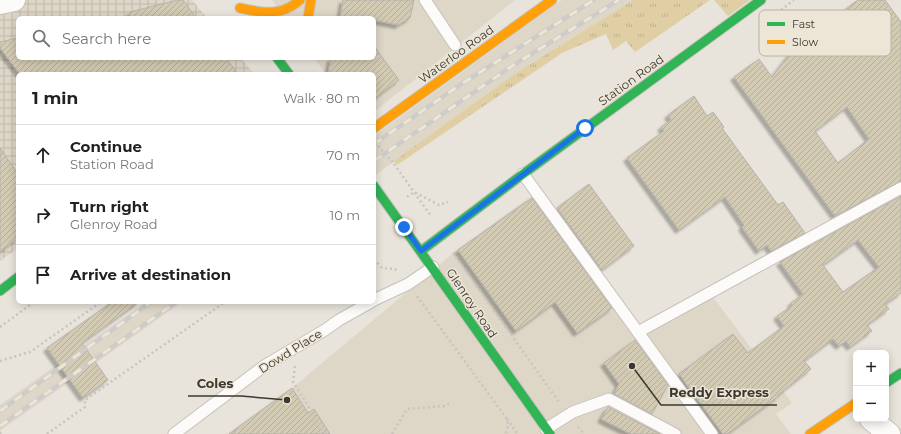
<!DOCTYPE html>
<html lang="en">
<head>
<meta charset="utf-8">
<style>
	body { margin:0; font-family:Montserrat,sans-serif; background:#f6f6f6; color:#202124 }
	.controls { position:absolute; right:12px; bottom:12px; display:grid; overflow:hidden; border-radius:6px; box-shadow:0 2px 10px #0003 }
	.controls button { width:36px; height:36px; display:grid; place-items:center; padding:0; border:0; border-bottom:1px solid #e0e0e0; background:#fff; color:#202124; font:20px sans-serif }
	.stop { position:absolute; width:12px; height:12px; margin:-9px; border:3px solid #1a73e8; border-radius:50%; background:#fff }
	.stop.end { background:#1a73e8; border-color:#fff; box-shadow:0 1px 4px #0008 }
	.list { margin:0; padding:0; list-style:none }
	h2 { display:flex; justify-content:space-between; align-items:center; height:52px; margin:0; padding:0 16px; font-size:17px }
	h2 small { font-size:13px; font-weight:400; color:#757577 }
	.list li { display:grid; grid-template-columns:26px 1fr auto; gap:12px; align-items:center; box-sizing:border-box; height:60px; padding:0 16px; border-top:1px solid #e0e0e0 }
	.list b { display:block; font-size:15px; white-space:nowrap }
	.list p { margin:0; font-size:13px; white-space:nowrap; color:#757577 }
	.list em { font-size:13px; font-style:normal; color:#757577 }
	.icon { flex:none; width:22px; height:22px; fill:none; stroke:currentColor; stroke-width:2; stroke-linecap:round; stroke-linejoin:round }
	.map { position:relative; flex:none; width:901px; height:434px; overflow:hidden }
	.search { position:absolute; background:#fff; box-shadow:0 2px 10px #0003; left:16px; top:16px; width:360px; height:44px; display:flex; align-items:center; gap:10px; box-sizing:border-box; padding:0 14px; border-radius:6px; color:#757577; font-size:15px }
	.panel { position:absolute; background:#fff; box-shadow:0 2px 10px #0003; left:16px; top:72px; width:360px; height:232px; border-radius:6px }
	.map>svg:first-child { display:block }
</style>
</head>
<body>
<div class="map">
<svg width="901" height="434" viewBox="0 0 901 434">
	<defs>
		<pattern id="industrial-grid" width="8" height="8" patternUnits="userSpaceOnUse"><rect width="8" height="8" fill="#ded7c8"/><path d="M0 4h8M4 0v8" fill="none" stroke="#bfb9ac"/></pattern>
		<pattern id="grass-tufts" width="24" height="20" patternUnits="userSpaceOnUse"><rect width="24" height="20" fill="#e0cfa5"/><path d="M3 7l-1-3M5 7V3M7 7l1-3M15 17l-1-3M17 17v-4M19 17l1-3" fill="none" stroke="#c1b28e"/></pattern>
		<pattern id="building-hatch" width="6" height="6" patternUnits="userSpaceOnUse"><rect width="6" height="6" fill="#d3cab4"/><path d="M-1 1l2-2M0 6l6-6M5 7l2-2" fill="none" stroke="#b6ae9b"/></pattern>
		<filter id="shadow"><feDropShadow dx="-3.5" dy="3.5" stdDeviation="1" flood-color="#0004"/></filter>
	</defs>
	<rect width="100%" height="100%" fill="#e8e4db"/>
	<g fill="#ded7c8">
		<polygon points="272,0 515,0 374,112 374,74 326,74 314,58 374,58 374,18 285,18"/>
		<polygon points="562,0 633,0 513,75 374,176 374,136"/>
		<polygon points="541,189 646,334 713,297 792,403 776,414 791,434 229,434 292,388 457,250"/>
		<polygon points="146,302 182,302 0,431 0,405"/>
	</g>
	<polygon fill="url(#industrial-grid)" points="0,0 192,0 207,18 18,18 18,58 241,58 254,74 18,74 18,248 0,261"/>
	<g fill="url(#grass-tufts)">
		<polygon points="633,0 710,0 635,52 626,41 613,50 606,34 562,53 397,165 394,161 513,75"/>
		<polygon points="714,0 750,0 728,16"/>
	</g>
	<g fill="url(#building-hatch)" stroke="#b5b2ab" fill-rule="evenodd" filter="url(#shadow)">
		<polygon points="178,0 183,0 196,18 130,18 130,12"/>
		<polygon points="343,0 414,0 410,18 398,25 374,20 374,18 340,18"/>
		<path d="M858,0H885L901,22V181L835,216L734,77L759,59L772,77L792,51L811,37L810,34L823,24L824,25ZM847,107L869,139L838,163L815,131Z"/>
		<polygon points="18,38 18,58 226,58 238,74 20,74 0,48 0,42"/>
		<polygon points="374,46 399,80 374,99 374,74 328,74 331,58 374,58"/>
		<polygon points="694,96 707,116 713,112 724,127 722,128 778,205 783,202 805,233 771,251 767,245 759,251 742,227 744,225 725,197 679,230 627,158 664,131 661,127 671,120 668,115"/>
		<polygon points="0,148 18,174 18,238 0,252"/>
		<polygon points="589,184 634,246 602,270 557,208"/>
		<path d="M901,196V293L885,304L889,309L867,325L872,331L850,347L846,341L839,346L833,339L804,361L811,369L778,395L779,396L727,434H723L679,374L733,334L748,353L784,326L777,316L792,306L791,303L803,294L780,262ZM858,240L879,267L843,292L823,265Z"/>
		<polygon points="532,198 612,308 577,333 555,302 516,331 458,250"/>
		<polygon points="112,302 139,302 82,343 108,380 83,398 47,348"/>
		<polygon points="635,340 668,385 652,414 614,394 619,384 604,363"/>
		<polygon points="292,388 308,413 314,409 330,434 229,434"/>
		<polygon points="608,407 660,434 631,434 601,419"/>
	</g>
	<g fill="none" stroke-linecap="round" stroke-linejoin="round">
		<g stroke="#c6c2bb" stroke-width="13">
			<g id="lane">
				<polyline points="425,0 455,45"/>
				<polyline points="523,174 712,434"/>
				<polyline points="374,300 408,284 433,267"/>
				<polyline points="638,332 901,188"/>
				<polyline points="546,429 573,412 609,399 675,434"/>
				<polyline points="174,434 264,366 325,330 339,320 371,302"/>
			</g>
		</g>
		<g stroke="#c6c2bb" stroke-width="24">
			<g id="street">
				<polyline points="0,3 14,0"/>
				<polyline points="871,419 889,434"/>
			</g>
		</g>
		<g stroke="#c6c2bb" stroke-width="11">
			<g id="fast">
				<polyline points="277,58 289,74"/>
				<polyline points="374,186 550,434"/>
				<polyline points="421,251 523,174 761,0"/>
				<polyline points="0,291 18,277"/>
				<polyline points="886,383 901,373"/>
			</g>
		</g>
		<g stroke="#c6c2bb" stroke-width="11">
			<g id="slow">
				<path d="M240,8C263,13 281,17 300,0"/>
				<polyline points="308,18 311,0"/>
				<polyline points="374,128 552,0"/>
				<polyline points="810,434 856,403"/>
			</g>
		</g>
		<g stroke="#c7c5c1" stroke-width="2.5" stroke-dasharray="2 3" stroke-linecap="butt">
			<polyline points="781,10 794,0"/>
			<polyline points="394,164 431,216"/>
			<polyline points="407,197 414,192 439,205 448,202"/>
			<polyline points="453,253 559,402"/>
			<polyline points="374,259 382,268 395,269 398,272"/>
			<polyline points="417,296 507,419 508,426 506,434"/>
			<polyline points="0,327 34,302"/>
			<polyline points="0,361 30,352 101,302"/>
			<polyline points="295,366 293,382 326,434"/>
			<polyline points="507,419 518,434"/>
			<polyline points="578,427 584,434"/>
			<polyline points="0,432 1,434"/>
			<polyline points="47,434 85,407 85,400 225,302"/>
			<polyline points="392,434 407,409 444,406 449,404"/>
		</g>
		<use href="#lane" stroke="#fcfbfa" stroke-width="11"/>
		<use href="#street" stroke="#fcfbfa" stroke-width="22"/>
		<use href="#fast" stroke="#30b455" stroke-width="9"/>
		<use href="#slow" stroke="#ff9f0a" stroke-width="9"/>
		<g stroke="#ceccca" stroke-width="4.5">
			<g id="rail">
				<polyline points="374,144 463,83 594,0"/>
				<polyline points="374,161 515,64 619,0"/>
				<polyline points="0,411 151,302"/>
				<polyline points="0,426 176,302"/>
			</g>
		</g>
		<use href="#rail" stroke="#ede6d6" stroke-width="3" stroke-dasharray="9" stroke-linecap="butt"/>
		<polyline stroke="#c7c5c1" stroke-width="2.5" stroke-dasharray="2 3" stroke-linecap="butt" points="375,142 394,164"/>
	</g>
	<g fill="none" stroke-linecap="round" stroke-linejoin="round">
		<polyline stroke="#1a73e8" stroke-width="5" points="404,227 421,251 585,128"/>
	</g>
	<g text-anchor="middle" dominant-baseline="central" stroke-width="3" stroke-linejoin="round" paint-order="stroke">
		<g font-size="12" fill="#3b3832" stroke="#ede6d6">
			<text transform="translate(456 54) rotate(-36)">Waterloo Road</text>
			<text transform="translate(631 80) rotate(-36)">Station Road</text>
			<text transform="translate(472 303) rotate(56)">Glenroy Road</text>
			<text transform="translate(290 351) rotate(-32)">Dowd Place</text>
		</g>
	</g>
	<rect x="759" y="10" width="132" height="46" rx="6" fill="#ede6d6" stroke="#b8b2a5" stroke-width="1"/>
	<rect x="767" y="22" width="18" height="4" fill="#30b455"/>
	<rect x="767" y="40" width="18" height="4" fill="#ff9f0a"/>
	<g font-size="11" fill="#3b3832">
		<text x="792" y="28">Fast</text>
		<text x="792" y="46">Slow</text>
	</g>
	<path fill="none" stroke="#3b3832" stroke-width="1.5" d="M287 400L241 396H188M632 366L661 405H777"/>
	<g fill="#3b3832" stroke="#ede6d6" stroke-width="1.5">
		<circle cx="287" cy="400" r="4"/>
		<circle cx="632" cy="366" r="4"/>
	</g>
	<g font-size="13" text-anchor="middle" font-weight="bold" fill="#3b3832" stroke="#ede6d6" stroke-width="3" stroke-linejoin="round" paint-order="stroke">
		<text x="215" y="388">Coles</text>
		<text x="719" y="397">Reddy Express</text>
	</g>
</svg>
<div class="controls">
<button>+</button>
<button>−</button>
</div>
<div class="stop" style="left:585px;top:128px"></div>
<div class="stop end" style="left:404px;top:227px"></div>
<div class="search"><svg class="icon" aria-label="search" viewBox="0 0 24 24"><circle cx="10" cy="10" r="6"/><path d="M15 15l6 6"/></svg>Search here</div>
<section class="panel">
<h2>1 min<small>Walk · 80 m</small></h2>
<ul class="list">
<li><svg class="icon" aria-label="ahead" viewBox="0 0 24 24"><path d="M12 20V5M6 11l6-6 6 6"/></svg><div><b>Continue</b><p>Station Road</p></div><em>70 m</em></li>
<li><svg class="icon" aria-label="right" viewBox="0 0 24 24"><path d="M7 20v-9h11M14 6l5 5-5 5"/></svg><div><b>Turn right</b><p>Glenroy Road</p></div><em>10 m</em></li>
<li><svg class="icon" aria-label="arrive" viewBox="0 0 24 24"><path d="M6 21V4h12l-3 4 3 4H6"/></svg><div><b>Arrive at destination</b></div></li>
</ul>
</section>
</div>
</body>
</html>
